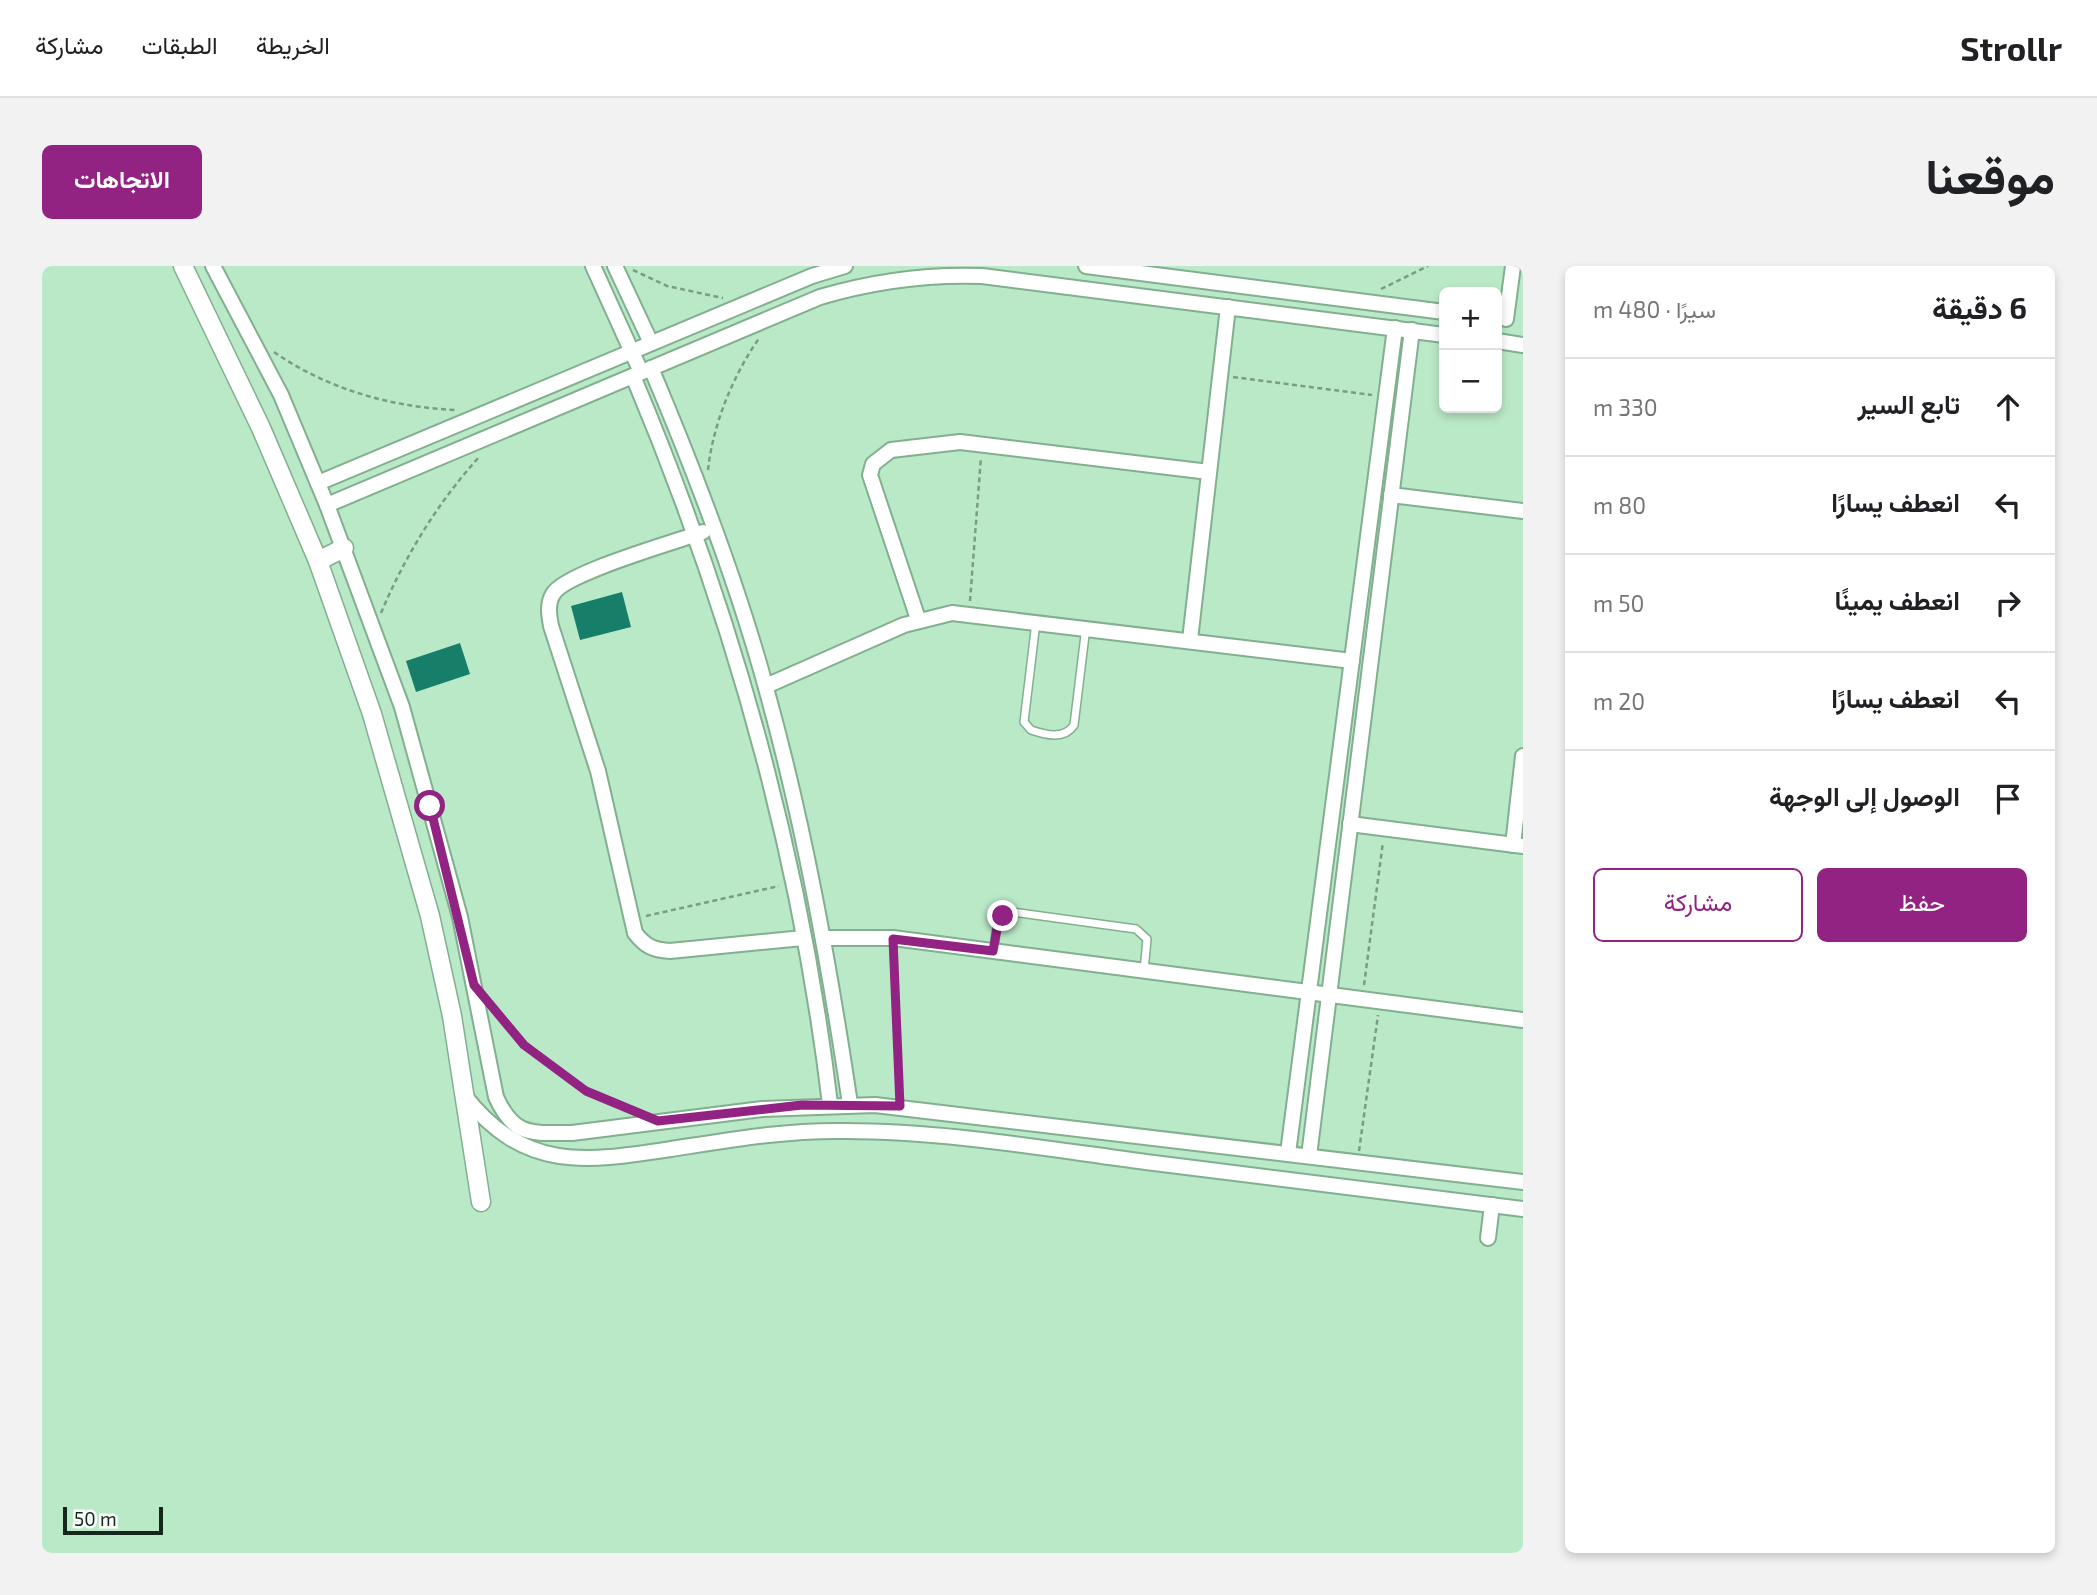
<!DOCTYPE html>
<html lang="ar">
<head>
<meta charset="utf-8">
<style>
	body { margin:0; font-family:"Exo 2",Vazirmatn,sans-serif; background:#f2f2f2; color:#202124; direction:rtl }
	.controls { position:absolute; right:21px; top:21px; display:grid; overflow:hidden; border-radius:10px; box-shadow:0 4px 10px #0003 }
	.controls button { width:63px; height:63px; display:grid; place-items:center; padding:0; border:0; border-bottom:2px solid #e0e0e0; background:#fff; color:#202124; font:35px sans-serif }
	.scale { position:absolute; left:21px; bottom:18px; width:100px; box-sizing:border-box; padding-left:7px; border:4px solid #16281c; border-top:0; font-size:19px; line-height:24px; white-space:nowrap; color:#16281c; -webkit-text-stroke:5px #f9fefa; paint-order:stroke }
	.stop { position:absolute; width:21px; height:21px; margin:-16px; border:5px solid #932383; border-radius:50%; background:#fff }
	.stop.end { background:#932383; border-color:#fff; box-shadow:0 2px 7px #0008 }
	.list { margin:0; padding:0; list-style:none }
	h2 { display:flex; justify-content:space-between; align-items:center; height:91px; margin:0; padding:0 28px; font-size:30px }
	h2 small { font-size:23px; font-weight:400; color:#757577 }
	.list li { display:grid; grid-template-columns:46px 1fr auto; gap:21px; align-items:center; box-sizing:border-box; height:98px; padding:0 28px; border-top:2px solid #e0e0e0 }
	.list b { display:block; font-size:26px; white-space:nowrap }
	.list em { font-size:23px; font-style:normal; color:#757577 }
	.actions { display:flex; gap:14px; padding:21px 28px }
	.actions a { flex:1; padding:16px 0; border:2px solid #932383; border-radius:10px; text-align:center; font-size:24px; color:#932383 }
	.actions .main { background:#932383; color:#fff }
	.icon { flex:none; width:38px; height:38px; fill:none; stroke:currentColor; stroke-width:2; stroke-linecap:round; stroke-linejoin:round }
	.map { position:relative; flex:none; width:1481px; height:1287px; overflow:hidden; direction:ltr; border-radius:10px }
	header { display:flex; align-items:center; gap:42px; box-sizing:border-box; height:98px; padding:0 35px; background:#fff; border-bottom:2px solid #e0e0e0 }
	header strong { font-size:33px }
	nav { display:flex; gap:38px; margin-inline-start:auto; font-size:24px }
	.intro { display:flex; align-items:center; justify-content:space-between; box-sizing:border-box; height:168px; padding:0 42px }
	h1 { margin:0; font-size:49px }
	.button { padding:18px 32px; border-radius:10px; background:#932383; color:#fff; font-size:24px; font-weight:700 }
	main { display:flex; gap:42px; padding:0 42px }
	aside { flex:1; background:#fff; border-radius:10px; box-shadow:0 4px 10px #0003 }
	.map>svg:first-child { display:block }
</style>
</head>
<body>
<header>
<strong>Strollr</strong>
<nav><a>الخريطة</a><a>الطبقات</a><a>مشاركة</a></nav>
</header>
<div class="intro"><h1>موقعنا</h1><a class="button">الاتجاهات</a></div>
<main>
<aside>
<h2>6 دقيقة<small>سيرًا · 480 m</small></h2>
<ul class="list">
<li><svg class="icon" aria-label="ahead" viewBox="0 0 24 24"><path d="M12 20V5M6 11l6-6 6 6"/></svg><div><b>تابع السير</b></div><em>330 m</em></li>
<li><svg class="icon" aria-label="left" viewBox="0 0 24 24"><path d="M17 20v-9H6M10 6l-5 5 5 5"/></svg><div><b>انعطف يسارًا</b></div><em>80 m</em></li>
<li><svg class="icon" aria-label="right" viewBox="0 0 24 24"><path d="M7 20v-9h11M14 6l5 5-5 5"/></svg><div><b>انعطف يمينًا</b></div><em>50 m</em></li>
<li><svg class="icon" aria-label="left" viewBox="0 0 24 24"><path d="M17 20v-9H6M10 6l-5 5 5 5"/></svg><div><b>انعطف يسارًا</b></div><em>20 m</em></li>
<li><svg class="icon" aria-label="arrive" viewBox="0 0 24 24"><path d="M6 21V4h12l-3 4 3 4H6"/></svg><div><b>الوصول إلى الوجهة</b></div></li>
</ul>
<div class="actions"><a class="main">حفظ</a><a>مشاركة</a></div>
</aside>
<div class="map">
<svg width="1481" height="1287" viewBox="0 0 1481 1287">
	<rect width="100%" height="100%" fill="#bae9c8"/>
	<g fill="#177f69">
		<polygon points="580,326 589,361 538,374 529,340"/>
		<polygon points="418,377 428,408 374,426 364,395"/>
	</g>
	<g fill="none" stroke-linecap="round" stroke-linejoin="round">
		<g stroke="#81af8f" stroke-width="10">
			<g id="service">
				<path d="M994,356L982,456L989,464C1004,469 1022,474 1032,459L1044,361"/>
				<path d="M952,685C954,669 952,651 970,646L1094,663L1105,673L1102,705"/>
			</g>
		</g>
		<g stroke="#81af8f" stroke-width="18">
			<g id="minor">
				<path d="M171,0L239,129L285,239L360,441L418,651L454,831C472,871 489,867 530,867L720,843L833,839L1481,916"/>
				<polyline points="551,0 599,106"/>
				<polyline points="573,0 609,77"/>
				<polyline points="1044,0 1402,46"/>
				<polyline points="1464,53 1471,0"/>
				<polyline points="1455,75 1481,79"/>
				<path d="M609,102C653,206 694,312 724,422C762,558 787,698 808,838"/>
				<path d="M591,110C689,343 758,587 788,838"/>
				<polyline points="276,217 770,10 803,0"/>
				<polyline points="1349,229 1481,245"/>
				<path d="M285,239L778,31C832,15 883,8 940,10L1402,69"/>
				<path d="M661,266C633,276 523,307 511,328C505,338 507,349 509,360L556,505L593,667C603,680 611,684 628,685L761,672"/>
				<polyline points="876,353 828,209 831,198 849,184 918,176 1167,206"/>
				<polyline points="1148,374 1186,41"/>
				<polyline points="724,420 862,359 910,347 1310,395"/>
				<polyline points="1308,558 1481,580"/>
				<polyline points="1471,579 1481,490"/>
				<polyline points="781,672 851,672 1481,754"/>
				<path d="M422,829C482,906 543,896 629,883C687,874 744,864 803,865C906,865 1010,884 1112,897C1235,912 1358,927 1481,943"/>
				<polyline points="1246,887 1353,62"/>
				<polyline points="1267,890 1370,64"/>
				<polyline points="1446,972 1450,939"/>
			</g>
		</g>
		<g stroke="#81af8f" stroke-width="21">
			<g id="tertiary">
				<polyline points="141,0 219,162 276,295 330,448 388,650 410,750 439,936"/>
				<polyline points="276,295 302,282"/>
			</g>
		</g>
		<g stroke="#799d84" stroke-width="2.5" stroke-dasharray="5 3.5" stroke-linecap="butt">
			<polyline points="591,4 625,20 681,32"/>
			<polyline points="1339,23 1386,0"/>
			<path d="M232,86C285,123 349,141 413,144"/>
			<polyline points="1191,111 1330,129"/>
			<path d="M666,204C671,158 691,109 718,71"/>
			<polyline points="928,335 939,191"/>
			<path d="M339,347C363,290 396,236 438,190"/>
			<polyline points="604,650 737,620"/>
			<polyline points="852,686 858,830"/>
			<polyline points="1322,719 1341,576"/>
			<path d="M452,746C486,790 538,827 590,846"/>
			<polyline points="1317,885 1336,749"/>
		</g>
		<use href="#service" stroke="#fff" stroke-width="7"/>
		<use href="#minor" stroke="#fff" stroke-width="14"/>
		<use href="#tertiary" stroke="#fff" stroke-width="18"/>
	</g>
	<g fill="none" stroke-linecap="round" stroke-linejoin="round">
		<polyline stroke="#932383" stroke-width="9" points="388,540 432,719 482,779 544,825 616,855 760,839 858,840 851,673 951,685 956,657 961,650"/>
	</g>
</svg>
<div class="controls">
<button>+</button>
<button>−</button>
</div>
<div class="scale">50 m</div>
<div class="stop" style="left:388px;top:540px"></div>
<div class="stop end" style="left:961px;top:650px"></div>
</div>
</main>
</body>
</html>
